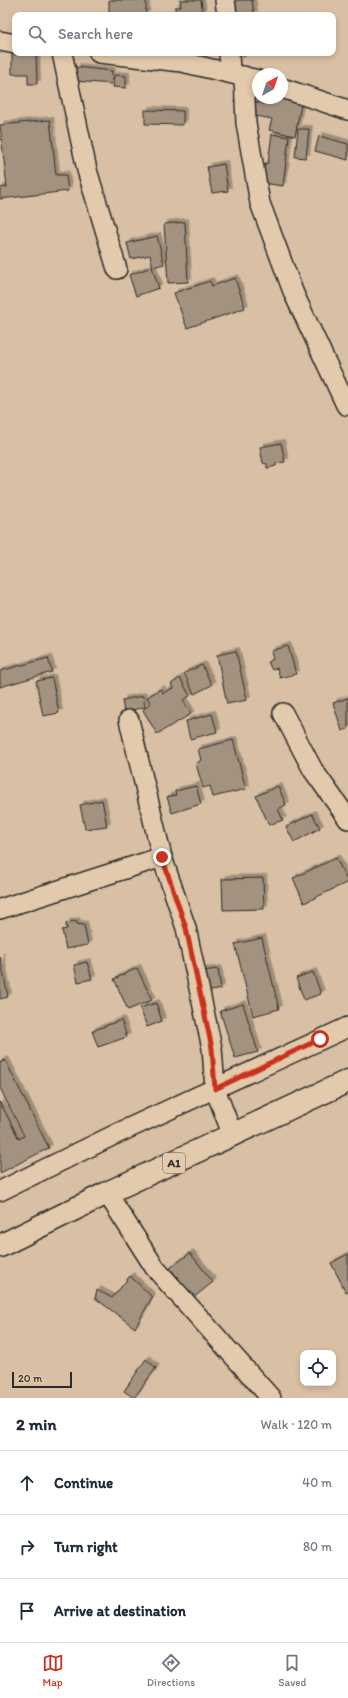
<!DOCTYPE html>
<html lang="en">
<head>
<meta charset="utf-8">
<style>
	body { margin:0; font-family:Itim,sans-serif; background:#f6f6f7; color:#1f2937 }
	.controls { position:absolute; right:12px; bottom:12px; display:grid; overflow:hidden; border-radius:8px; box-shadow:0 2px 6px #0003 }
	.controls button { width:36px; height:36px; display:grid; place-items:center; padding:0; border:0; border-bottom:1px solid #e0e1e3; background:#fff; color:#1f2937; font:20px sans-serif }
	.compass { position:absolute; left:252px; top:68px; width:36px; height:36px; border-radius:50%; background:#fff; box-shadow:0 2px 6px #0003; rotate:39deg }
	.scale { position:absolute; left:12px; bottom:10px; width:60px; box-sizing:border-box; padding-left:4px; border:2px solid #2b2b2b; border-top:0; font-size:11px; line-height:14px; white-space:nowrap; color:#2b2b2b; -webkit-text-stroke:3px #e4caac; paint-order:stroke }
	.stop { position:absolute; width:12px; height:12px; margin:-9px; border:3px solid #c8321e; border-radius:50%; background:#fff }
	.stop.end { background:#c8321e; border-color:#fff; box-shadow:0 1px 4px #0008 }
	.list { margin:0; padding:0; list-style:none }
	h2 { display:flex; justify-content:space-between; align-items:center; height:52px; margin:0; padding:0 16px; font-size:17px }
	h2 small { font-size:13px; font-weight:400; color:#747a83 }
	.list li { display:grid; grid-template-columns:26px 1fr auto; gap:12px; align-items:center; box-sizing:border-box; height:64px; padding:0 16px; border-top:1px solid #e0e1e3 }
	.list b { display:block; font-size:15px; white-space:nowrap }
	.list em { font-size:13px; font-style:normal; color:#747a83 }
	.icon { flex:none; width:22px; height:22px; fill:none; stroke:currentColor; stroke-width:2; stroke-linecap:round; stroke-linejoin:round }
	.map { position:relative; flex:none; width:348px; height:1398px; overflow:hidden }
	.search { position:absolute; background:#fff; box-shadow:0 2px 6px #0003; left:12px; right:12px; top:12px; height:44px; display:flex; align-items:center; gap:10px; box-sizing:border-box; padding:0 14px; border-radius:8px; color:#747a83; font-size:15px }
	.sheet { height:244px; background:#fff }
	nav { display:flex; justify-content:space-around; align-items:center; box-sizing:border-box; height:56px; border-top:1px solid #e0e1e3; background:#fff; font-size:11px; color:#747a83 }
	nav a { display:grid; justify-items:center; gap:2px }
	nav .on { color:#c8321e }
	.map>svg:first-child { display:block }
</style>
</head>
<body>
<div class="map">
<svg width="348" height="1398" viewBox="0 0 348 1398">
	<defs>
		<filter id="shadow"><feDropShadow dx="3.5" dy="-3.5" stdDeviation="0" flood-color="#0004"/></filter>
	</defs>
	<rect width="100%" height="100%" fill="#d9c0a4"/>
	<filter id="ink" filterUnits="userSpaceOnUse"><feTurbulence type="fractalNoise" baseFrequency=".025" numOctaves="2"/><feDisplacementMap in="SourceGraphic" scale="8" xChannelSelector="R" yChannelSelector="G"/><feConvolveMatrix kernelMatrix="1 2 1 2 8 2 1 2 1" color-interpolation-filters="sRGB"/></filter>
	<g filter="url(#ink)">
		<g fill="#a3927f" stroke="#2b2b2b" filter="url(#shadow)">
			<rect x="109" y="0" width="37" height="15"/>
			<polygon points="180,0 201,0 203,15 175,15 175,7 181,7"/>
			<polygon points="232,0 252,0 254,15 233,15"/>
			<polygon points="232,53 245,53 244,57"/>
			<polygon points="12,54 36,54 37,84 28,84 28,74 12,74"/>
			<polygon points="76,67 112,71 111,84 75,81"/>
			<polygon points="114,75 126,76 126,88 113,87"/>
			<polygon points="265,98 302,99 295,136 269,130 272,119 250,115 253,101 264,104"/>
			<polygon points="145,110 183,111 183,125 145,124"/>
			<polygon points="50,120 56,175 66,175 68,191 0,199 0,188 7,187 0,125"/>
			<polygon points="298,129 309,129 306,158 295,157"/>
			<polygon points="272,134 289,137 283,186 263,183 265,163 268,163"/>
			<polygon points="319,136 348,144 348,160 315,151"/>
			<polygon points="224,164 228,191 212,193 207,167"/>
			<polygon points="185,222 188,282 168,283 164,224"/>
			<polygon points="157,236 164,264 153,267 150,255 131,259 127,243"/>
			<polygon points="152,267 159,288 136,296 129,275"/>
			<polygon points="235,278 245,308 187,328 174,293 210,281 212,286"/>
			<polygon points="281,443 285,462 276,463 276,466 267,468 267,464 263,463 260,447"/>
			<polygon points="288,646 296,674 280,678 277,668 272,670 268,662 273,659 271,651"/>
			<polygon points="236,651 247,700 227,704 217,655"/>
			<polygon points="48,658 52,672 0,687 0,671"/>
			<polygon points="202,665 212,685 194,694 184,673"/>
			<polygon points="52,678 59,713 43,716 36,681"/>
			<polygon points="180,678 190,696 183,700 191,714 157,734 143,710 150,703 147,697 161,689 163,693 173,688 171,684"/>
			<polygon points="143,696 145,707 124,712 122,700"/>
			<polygon points="348,698 348,729 342,731 333,703"/>
			<polygon points="212,714 217,732 190,739 186,721"/>
			<polygon points="233,740 246,789 213,797 210,786 203,788 196,764 201,760 198,749"/>
			<polygon points="196,786 201,804 172,813 167,797 176,795 175,791"/>
			<polygon points="278,786 286,805 278,809 283,820 269,825 256,796"/>
			<polygon points="102,800 107,826 85,829 80,805"/>
			<polygon points="312,814 320,828 294,842 286,827"/>
			<polygon points="336,858 348,882 304,903 293,878"/>
			<polygon points="263,878 264,909 223,910 222,879"/>
			<polygon points="76,921 77,924 84,925 88,945 66,949 62,930 67,929 66,923"/>
			<polygon points="262,938 279,1009 253,1016 235,944"/>
			<polygon points="0,956 8,997 0,999"/>
			<polygon points="87,962 92,979 78,982 74,965"/>
			<polygon points="137,968 152,1000 128,1010 114,979"/>
			<polygon points="218,969 221,989 206,992 202,971"/>
			<polygon points="313,972 321,994 304,1000 296,978"/>
			<polygon points="156,1003 162,1021 147,1027 140,1008"/>
			<polygon points="243,1004 258,1052 235,1058 220,1011"/>
			<polygon points="121,1020 127,1037 98,1047 92,1031"/>
			<polygon points="5,1060 49,1148 0,1173 0,1102 19,1139 24,1136 0,1088 0,1063"/>
			<polygon points="190,1253 213,1282 193,1298 170,1268"/>
			<polygon points="348,1254 348,1291 346,1292 331,1263"/>
			<polygon points="130,1276 152,1297 135,1328 95,1298 97,1290 112,1298"/>
			<polygon points="146,1359 156,1368 134,1398 124,1391"/>
		</g>
		<g fill="none" stroke-linecap="round" stroke-linejoin="round">
			<g stroke="#2b2b2b" stroke-width="22">
				<g id="minor">
					<polyline points="225,0 227,15"/>
					<polyline points="0,41 15,44"/>
					<polyline points="62,53 87,170 117,269"/>
					<polyline points="99,53 182,62 258,80"/>
					<polyline points="229,53 230,72"/>
					<polyline points="244,76 246,123 260,203 294,294 346,405"/>
					<polyline points="282,88 348,110"/>
					<polyline points="283,713 313,770 348,819"/>
					<polyline points="129,720 162,857 186,928 212,1048 215,1089 233,1136"/>
					<polyline points="0,909 162,857"/>
					<polyline points="0,1191 114,1135 348,1027"/>
					<polyline points="107,1193 155,1268 271,1398"/>
				</g>
			</g>
			<g stroke="#2b2b2b" stroke-width="25">
				<polyline id="trunk" points="0,1246 107,1193 348,1081"/>
			</g>
			<use href="#minor" stroke="#e4caac" stroke-width="19"/>
			<use href="#trunk" stroke="#e4caac" stroke-width="22"/>
		</g>
	</g>
	<g fill="none" stroke-linecap="round" stroke-linejoin="round" filter="url(#ink)">
		<polyline stroke="#c8321e" stroke-width="5" points="162,857 186,928 212,1048 215,1089 320,1039"/>
	</g>
	<g text-anchor="middle" dominant-baseline="central" stroke-width="3" stroke-linejoin="round" paint-order="stroke">
		<rect fill="#e4caac" stroke="#625b52" stroke-width="1" x="163" y="1153" width="22" height="20" rx="3"/>
		<g font-size="12" font-weight="bold" fill="#2b2b2b">
			<text x="174" y="1163">A1</text>
		</g>
	</g>
</svg>
<div class="controls">
<button><svg class="icon" aria-label="locate" viewBox="0 0 24 24"><circle cx="12" cy="12" r="6"/><path d="M12 2v4M12 18v4M2 12h4M18 12h4"/></svg></button>
</div>
<svg class="compass" viewBox="-18 -18 36 36"><path d="M0-13l5 13h-10z" fill="#e53935"/><path d="M0 13l5-13h-10z" fill="#747a83"/></svg>
<div class="scale">20 m</div>
<div class="stop" style="left:320px;top:1039px"></div>
<div class="stop end" style="left:162px;top:857px"></div>
<div class="search"><svg class="icon" aria-label="search" viewBox="0 0 24 24"><circle cx="10" cy="10" r="6"/><path d="M15 15l6 6"/></svg>Search here</div>
</div>
<section class="sheet">
<h2>2 min<small>Walk · 120 m</small></h2>
<ul class="list">
<li><svg class="icon" aria-label="ahead" viewBox="0 0 24 24"><path d="M12 20V5M6 11l6-6 6 6"/></svg><div><b>Continue</b></div><em>40 m</em></li>
<li><svg class="icon" aria-label="right" viewBox="0 0 24 24"><path d="M7 20v-9h11M14 6l5 5-5 5"/></svg><div><b>Turn right</b></div><em>80 m</em></li>
<li><svg class="icon" aria-label="arrive" viewBox="0 0 24 24"><path d="M6 21V4h12l-3 4 3 4H6"/></svg><div><b>Arrive at destination</b></div></li>
</ul>
</section>
<nav>
<a class="on"><svg class="icon" aria-label="map" viewBox="0 0 24 24"><path d="M3 6l6-2 6 2 6-2v14l-6 2-6-2-6 2zM9 4v14M15 6v14"/></svg>Map</a>
<a><svg class="icon" aria-label="directions" viewBox="0 0 24 24"><path d="M12 3l9 9-9 9-9-9zM9 14v-3h6M13 9l2 2-2 2"/></svg>Directions</a>
<a><svg class="icon" aria-label="saved" viewBox="0 0 24 24"><path d="M7 4h10v16l-5-4-5 4z"/></svg>Saved</a>
</nav>
</body>
</html>
